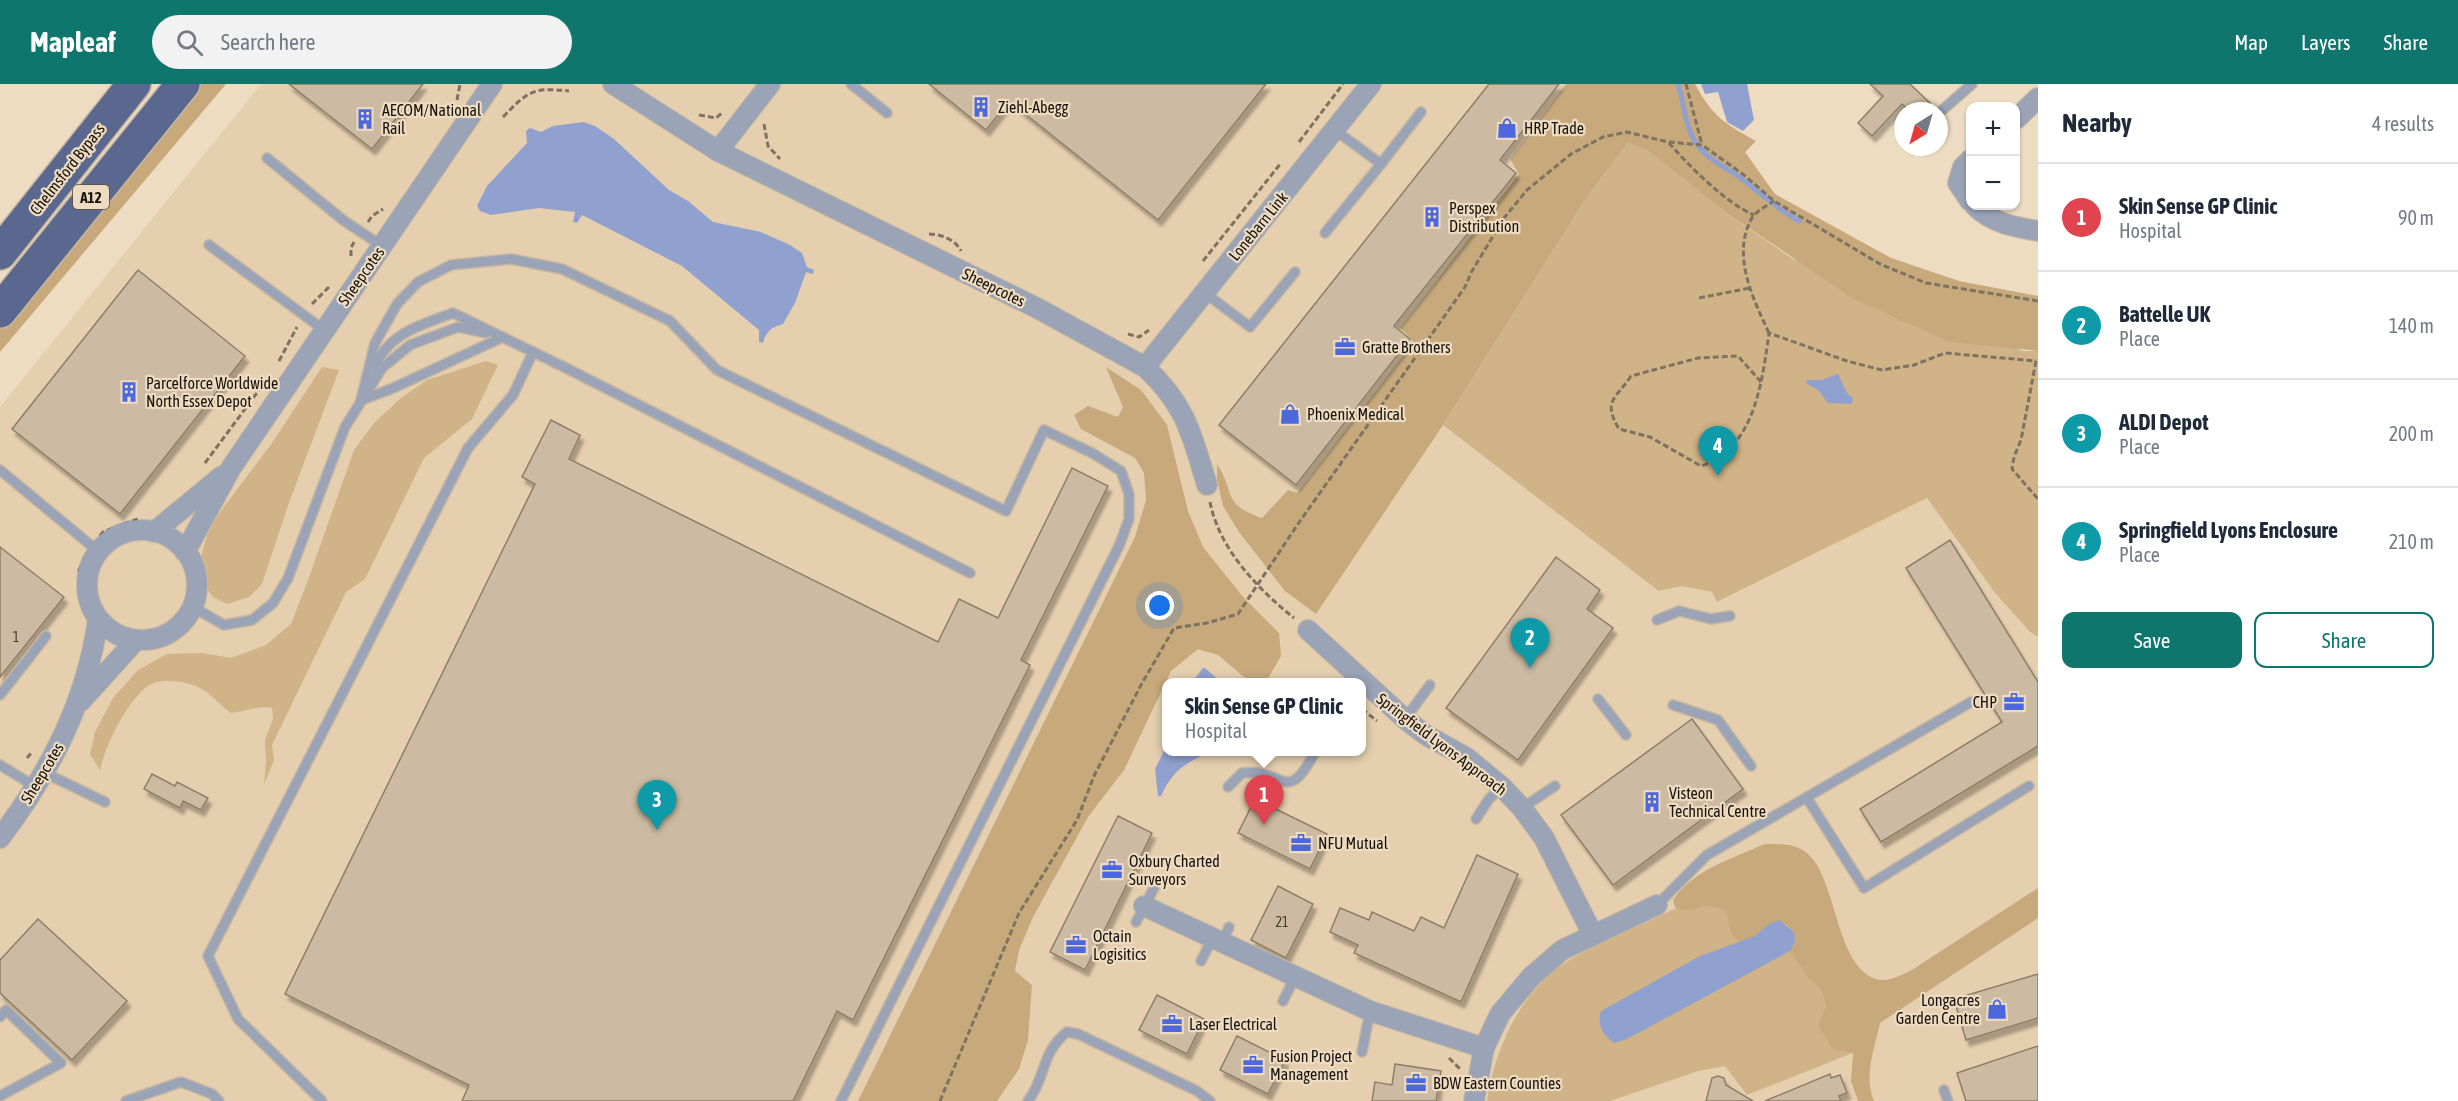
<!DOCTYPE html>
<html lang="en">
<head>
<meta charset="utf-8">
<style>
	body { margin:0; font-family:"Asap Condensed",sans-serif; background:#f2f2f3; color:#1f2937 }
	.controls { position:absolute; right:18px; top:18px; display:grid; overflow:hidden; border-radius:12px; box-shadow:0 2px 4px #0004 }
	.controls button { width:54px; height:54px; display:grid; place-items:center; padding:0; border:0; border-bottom:2px solid #e0e1e3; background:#fff; color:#1f2937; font:30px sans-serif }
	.compass { position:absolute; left:1894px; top:18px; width:54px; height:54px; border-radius:50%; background:#fff; box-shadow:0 2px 4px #0004; rotate:217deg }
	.you { position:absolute; left:1160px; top:522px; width:21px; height:21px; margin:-15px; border:4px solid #fff; border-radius:50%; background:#1a73e8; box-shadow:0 0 0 9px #1a73e833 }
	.badge { display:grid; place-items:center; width:39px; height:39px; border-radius:50%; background:#0f766e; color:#fff; font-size:20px; font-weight:700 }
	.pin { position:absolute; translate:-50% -50px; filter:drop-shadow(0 2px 3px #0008) }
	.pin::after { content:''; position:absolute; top:32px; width:21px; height:18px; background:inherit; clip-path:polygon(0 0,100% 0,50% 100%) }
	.popup { position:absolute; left:1162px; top:594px; width:204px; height:78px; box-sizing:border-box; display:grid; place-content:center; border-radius:12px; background:#fff; filter:drop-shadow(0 2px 4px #0005); font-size:20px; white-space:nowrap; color:#747a83 }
	.popup b { font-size:22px; color:#1f2937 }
	.popup::after { content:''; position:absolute; left:50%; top:100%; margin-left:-12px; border:12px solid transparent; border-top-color:#fff }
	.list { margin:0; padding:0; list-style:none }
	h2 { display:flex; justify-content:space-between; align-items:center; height:78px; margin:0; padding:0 24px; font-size:26px }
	h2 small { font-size:20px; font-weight:400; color:#747a83 }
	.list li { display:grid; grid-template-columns:39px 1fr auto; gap:18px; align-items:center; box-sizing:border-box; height:108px; padding:0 24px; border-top:2px solid #e0e1e3 }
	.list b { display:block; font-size:22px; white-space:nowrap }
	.list p { margin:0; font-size:20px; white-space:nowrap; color:#747a83 }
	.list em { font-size:20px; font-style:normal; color:#747a83 }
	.actions { display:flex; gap:12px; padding:18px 24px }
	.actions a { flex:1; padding:14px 0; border:2px solid #0f766e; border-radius:12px; text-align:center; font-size:21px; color:#0f766e }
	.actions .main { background:#0f766e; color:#fff }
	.icon { flex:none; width:33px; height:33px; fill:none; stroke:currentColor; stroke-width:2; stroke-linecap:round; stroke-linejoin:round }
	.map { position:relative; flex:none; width:2038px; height:1017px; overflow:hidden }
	header { display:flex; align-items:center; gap:36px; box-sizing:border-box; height:84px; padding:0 30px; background:#0f766e; color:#fff }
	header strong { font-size:28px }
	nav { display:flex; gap:33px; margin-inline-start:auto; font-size:21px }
	.search { width:420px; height:54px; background:#f2f2f3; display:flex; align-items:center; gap:15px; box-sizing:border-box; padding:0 21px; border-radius:33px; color:#747a83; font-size:22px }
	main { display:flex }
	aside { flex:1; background:#fff }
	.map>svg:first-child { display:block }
</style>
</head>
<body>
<header>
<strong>Mapleaf</strong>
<div class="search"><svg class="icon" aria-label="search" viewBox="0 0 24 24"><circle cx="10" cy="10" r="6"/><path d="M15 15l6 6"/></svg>Search here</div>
<nav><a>Map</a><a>Layers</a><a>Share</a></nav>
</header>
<main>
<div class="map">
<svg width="2038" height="1017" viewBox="0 0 2038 1017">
	<defs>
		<filter id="shadow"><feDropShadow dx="3.5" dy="6" stdDeviation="1.5" flood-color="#0004"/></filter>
	</defs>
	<rect width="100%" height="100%" fill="#eedcc2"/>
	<path fill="#e5cfaf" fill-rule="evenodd" d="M261,0H1566L1510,75L1520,90L1400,244L1659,507L1682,502L1712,508L1718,518L1927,414L1995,509L2030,548L2038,553V1017H0V323ZM1166,598H1362V668H1166Z"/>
	<g fill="#d0b387">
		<polygon points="1628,59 1647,66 1725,128 1793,175 2023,267 2038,267 2038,553 2030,548 1995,509 1927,414 1717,518 1712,508 1682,502 1659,507 1443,341 1587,113"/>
		<path d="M486,277L498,281L472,335L424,374L365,495L346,508L272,661L274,676L264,701L266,678L265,656L273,635L272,624C258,621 245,628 231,629C221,622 212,611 202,605C187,597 157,592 144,605C124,623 106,661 100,686L90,670L95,648L113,614L138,586L167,570L202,569L231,574L266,561L291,540L308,496L354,366L374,339L401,314L427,296Z"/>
		<polygon points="322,283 339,286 290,416 262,500 249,513 227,520 213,513 202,498 199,480 207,451 217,432 272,359"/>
		<path d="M1785,771L1875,960L1747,1011L1725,982L1698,987L1610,1017H1487C1494,972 1512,927 1545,895C1573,868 1614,853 1649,837C1694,816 1740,793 1785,771Z"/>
	</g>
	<g fill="#c7a97c">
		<polygon points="195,0 226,0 0,268 0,242"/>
		<path d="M1566,0H1695C1713,33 1724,39 1756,57L1745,68L1775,110L1891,174L1959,197L2038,212V267L1949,258L1854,215L1725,128L1647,66L1628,59L1587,113L1443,341L1316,530L1285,507L1239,448L1223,422L1217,395V380C1236,409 1221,420 1262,434L1288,406L1297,409L1414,258L1400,244L1519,90L1510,75Z"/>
		<polygon points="1106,283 1141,306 1167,341 1188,427 1203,463 1244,514 1279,549 1281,572 1266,598 1250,598 1218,571 1198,565 1171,587 1124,686 1088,733 1033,833 1019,866 1015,887 1032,901 1028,956 1019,985 997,1017 858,1017 1135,453 1146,416 1144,389 1135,374 1081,345 1074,331 1088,322 1118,333 1123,323"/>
		<path d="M1765,760C1780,760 1797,759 1809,771C1837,798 1836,882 1876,895C1889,899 1904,890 1915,884L2038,804V834L1880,939C1875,963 1863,993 1874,1017H1858L1851,997L1853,969L1833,965L1818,942L1826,922L1822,906L1809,894L1790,867L1795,858L1794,848L1787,840H1769L1755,852L1739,858L1731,849L1726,827C1719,824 1712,821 1705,822C1693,824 1686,830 1675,823L1673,816C1693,786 1733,774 1765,760Z"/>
	</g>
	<g fill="#91a1cf">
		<polygon points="1701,0 1747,0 1754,36 1743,47 1727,38 1718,8 1705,10"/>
		<path d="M584,38L595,42L614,55L669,106L688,117L713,138L761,148L790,161L802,169L807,183L814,186L813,190L806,188L795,219L783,240C771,244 767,246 763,259L759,258V246L682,182L582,131L577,139L573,138L575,128L539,124L491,131L480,127L477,122L487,102L527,59L526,47L530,44L541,48L553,42Z"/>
		<polygon points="1838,290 1847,309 1853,314 1852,320 1828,319 1818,306 1806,299 1807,296 1821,296"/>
		<polygon points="1203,584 1205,584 1221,598 1192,598"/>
		<path d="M1166,663V668H1210C1185,679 1172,687 1161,712H1158L1155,685Z"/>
		<path d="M1779,836L1794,848L1795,858L1790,867L1627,955L1614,959C1602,950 1597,942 1601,927L1700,872L1755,852L1769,840Z"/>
	</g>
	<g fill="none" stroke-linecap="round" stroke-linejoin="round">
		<path stroke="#91a1cf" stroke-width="5" d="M1678,0C1684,18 1684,37 1693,54C1702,71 1719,80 1735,90C1757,105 1775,124 1799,137"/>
	</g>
	<g fill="#ccbba2" stroke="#8e7e66" stroke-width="1.5" filter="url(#shadow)">
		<polygon points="289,0 423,0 372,65"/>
		<polygon points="929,0 1266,0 1158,136 1009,17 986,46"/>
		<polygon points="1489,0 1559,0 1500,76 1516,89 1394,242 1410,255 1296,401 1219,341"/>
		<polygon points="1870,0 1910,0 1930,19 1922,27 1909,27 1902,20 1872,52 1858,39 1883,12"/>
		<polygon points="138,186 245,272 120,430 12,345"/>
		<polygon points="551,336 580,351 569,375 938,558 959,515 998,534 1072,384 1108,402 1021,576 1030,581 853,936 837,927 793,1017 462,1017 469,1001 285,910 535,400 522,393"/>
		<polygon points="1950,456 2038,598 2038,662 1881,758 1860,725 2002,638 1906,484"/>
		<polygon points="0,463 64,513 0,593"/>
		<polygon points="1556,473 1600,506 1587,525 1613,544 1518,676 1446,624"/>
		<polygon points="1692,635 1743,705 1613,801 1561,731"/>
		<polygon points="152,690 175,702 177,698 208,714 201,726 183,717 180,724 144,705"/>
		<polygon points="1255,715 1327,750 1310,785 1238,749"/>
		<polygon points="1118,732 1152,749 1085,886 1050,868"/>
		<polygon points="1477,771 1518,790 1461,918 1354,869 1358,861 1330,848 1340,824 1369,836 1372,828 1414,847 1421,833 1444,844"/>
		<polygon points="1278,802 1313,820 1286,874 1251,856"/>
		<polygon points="38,835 127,917 72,976 0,909 0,876"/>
		<polygon points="2038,890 2038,934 1966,956 1954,915"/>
		<polygon points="1157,911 1204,935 1187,970 1139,946"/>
		<polygon points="1237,952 1285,976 1268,1010 1220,986"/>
		<polygon points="2038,962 2038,1017 1966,1017 1957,989"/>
		<polygon points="1395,980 1441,987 1436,1017 1372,1017 1375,998 1392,1001"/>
		<polygon points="1830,990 1831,994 1840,991 1847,1009 1839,1012 1841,1017 1765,1017"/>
		<polygon points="1718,992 1724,994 1726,1001 1753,1017 1706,1017 1712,994"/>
	</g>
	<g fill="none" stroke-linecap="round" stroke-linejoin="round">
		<g stroke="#c7b8a1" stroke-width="12">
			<g id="service">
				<polyline points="851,0 887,29"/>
				<polyline points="1939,29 1972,0"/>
				<polyline points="267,74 343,136 382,162"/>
				<polyline points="1381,80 1421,28"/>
				<polyline points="1325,149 1381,80 1335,46"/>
				<polyline points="209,161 324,246"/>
				<polyline points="1205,209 1250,243 1295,188"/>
				<path d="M374,284C388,249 421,241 453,229L566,284L970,489"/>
				<polyline points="361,316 375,259 397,220 418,198 451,181 511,175 562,185 670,237 717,286 1006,427 1044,346 1092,369 1121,387 1129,410 1129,435 1119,462 841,1017"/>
				<polyline points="361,316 391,305 503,253"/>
				<polyline points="0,386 99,468"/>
				<polyline points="193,523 224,541 252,536 273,519 288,494 345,343 382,284 410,261 458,243 486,249"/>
				<polyline points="1657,536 1679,527 1711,535 1730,532"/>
				<polyline points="0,611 46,552"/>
				<polyline points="1598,615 1626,651"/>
				<polyline points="1673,621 1718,636 1751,682"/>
				<polyline points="1405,635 1430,601"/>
				<polyline points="0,681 36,703"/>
				<polyline points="45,689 105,718"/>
				<path d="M1228,703L1242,689C1284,683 1286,724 1315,668"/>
				<polyline points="1807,714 1864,804 2029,702"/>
				<polyline points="1522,724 1555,702"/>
				<polyline points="1476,735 1489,715 1502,703"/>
				<polyline points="1657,821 1707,771 1971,618"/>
				<polyline points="1136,838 1154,804"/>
				<polyline points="1222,859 1229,843"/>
				<polyline points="1201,877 1212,855"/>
				<polyline points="1283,917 1295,893"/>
				<polyline points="0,933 6,926 61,979 0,1012"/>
				<polyline points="1362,968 1370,927"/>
				<polyline points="1944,1006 1948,1017"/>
				<polyline points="126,1017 181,998 212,1010 219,1017"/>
				<polyline points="322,1017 238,935 208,872 468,364 513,311 533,268"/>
				<path d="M1028,1017C1047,992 1040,970 1067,948L1078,950L1197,1007L1210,1017"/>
			</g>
		</g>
		<g stroke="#c7b8a1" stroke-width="22">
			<g id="minor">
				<path d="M613,0L718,67L1037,224L1145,283C1186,321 1192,351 1207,401"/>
				<polyline points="2016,35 2038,14"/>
				<polyline points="718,67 770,0"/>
				<polyline points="1970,76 1963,83 1958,99 1970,117"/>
				<path d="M1975,122C1992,139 2014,143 2038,147"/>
				<polyline points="1145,283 1371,0"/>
				<circle cx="142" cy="501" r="55"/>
				<polyline points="154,448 222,392"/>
				<polyline points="185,468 231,384 492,0"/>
				<polyline points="1308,546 1405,635 1426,651 1467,674 1502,703 1522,724 1544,754 1593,851"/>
				<polyline points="81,617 136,556"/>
				<path d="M0,754C50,688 87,617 98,535"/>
				<polyline points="1144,822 1370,927 1484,964"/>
				<polyline points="1474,1017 1484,964 1500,930 1531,893 1562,866 1657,821"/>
			</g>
		</g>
		<g stroke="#c7b8a1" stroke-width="36">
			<g id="trunk">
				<polyline points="0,169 134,0"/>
				<polyline points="0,227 183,0"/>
			</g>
		</g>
		<g stroke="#7e7261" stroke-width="3" stroke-dasharray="6 3" stroke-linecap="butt">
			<polyline points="1686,0 1702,61"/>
			<polyline points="457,16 460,0"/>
			<polyline points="699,31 716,34 723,28"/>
			<path d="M503,33C528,7 533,3 569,7"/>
			<polyline points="764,40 768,62 780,75"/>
			<polyline points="1299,58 1343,0"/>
			<path d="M1669,59C1689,82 1727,120 1754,131"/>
			<polyline points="368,138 372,132 383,125"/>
			<path d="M929,150C941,150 956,156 961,167"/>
			<polyline points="351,172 351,164 354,158"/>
			<polyline points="1203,177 1281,79"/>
			<polyline points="1699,214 1750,204"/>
			<polyline points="312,220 331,201"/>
			<path d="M1769,249C1753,215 1731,170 1752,134C1756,127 1768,121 1774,117"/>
			<polyline points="1128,250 1139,253 1149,246"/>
			<polyline points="279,277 297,243"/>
			<polyline points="2036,277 2021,356 2014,373 2012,385 2038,415"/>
			<path d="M1761,298L1738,272L1698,274L1631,292C1616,315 1602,316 1619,345L1650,353L1701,382C1755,364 1762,298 1769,249L1847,277L1882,286L1914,281L1945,269L2036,277"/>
			<polyline points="205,379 262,302"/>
			<path d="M1210,418C1219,465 1258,505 1294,534"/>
			<polyline points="100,452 103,448 140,434"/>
			<polyline points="84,523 79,486 87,473"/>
			<polyline points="1362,625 1377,637"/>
			<polyline points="27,674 32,668"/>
			<polyline points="1449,974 1461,986"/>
			<polyline points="940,1017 1019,829 1077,736 1094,692 1141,601 1174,544 1207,539 1238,530 1298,440 1465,203 1472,187 1504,134 1527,106 1571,70 1603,53 1627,48 1668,58 1702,61 1744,91 1774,117 1880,180 1926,199 2038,217"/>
		</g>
		<use href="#service" stroke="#9ba3b7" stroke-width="9"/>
		<use href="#minor" stroke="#9ba3b7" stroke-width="20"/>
		<use href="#trunk" stroke="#5a678e" stroke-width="33"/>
	</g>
	<defs>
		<g id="building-bare" transform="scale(1.62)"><path d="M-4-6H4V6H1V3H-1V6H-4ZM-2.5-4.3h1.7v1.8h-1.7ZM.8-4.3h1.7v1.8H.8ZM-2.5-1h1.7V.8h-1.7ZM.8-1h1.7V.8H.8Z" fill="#4c68dc" stroke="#eedcc2" stroke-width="2.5" paint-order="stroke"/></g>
		<g id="shop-bare" transform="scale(1.62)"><path d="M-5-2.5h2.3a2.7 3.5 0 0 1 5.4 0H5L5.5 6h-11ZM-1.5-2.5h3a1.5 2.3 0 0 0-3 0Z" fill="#4c68dc" stroke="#eedcc2" stroke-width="2.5" paint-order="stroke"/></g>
		<g id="office-bare" transform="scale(1.62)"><path d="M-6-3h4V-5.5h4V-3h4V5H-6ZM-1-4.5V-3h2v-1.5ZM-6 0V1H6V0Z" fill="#4c68dc" stroke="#eedcc2" stroke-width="2.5" paint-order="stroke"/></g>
	</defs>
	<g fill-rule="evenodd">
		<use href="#building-bare" x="981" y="23"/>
		<use href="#building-bare" x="365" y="35"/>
		<use href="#shop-bare" x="1507" y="44"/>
		<use href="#building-bare" x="1432" y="133"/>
		<use href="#office-bare" x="1345" y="263"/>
		<use href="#building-bare" x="129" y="308"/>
		<use href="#shop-bare" x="1290" y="330"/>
		<use href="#office-bare" x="2014" y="618"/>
		<use href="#building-bare" x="1652" y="718"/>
		<use href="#office-bare" x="1301" y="759"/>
		<use href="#office-bare" x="1112" y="786"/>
		<use href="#office-bare" x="1076" y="861"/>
		<use href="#shop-bare" x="1997" y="925"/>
		<use href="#office-bare" x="1172" y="940"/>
		<use href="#office-bare" x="1253" y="981"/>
		<use href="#office-bare" x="1416" y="999"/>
	</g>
	<g text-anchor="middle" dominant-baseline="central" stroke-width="4.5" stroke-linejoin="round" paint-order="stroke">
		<g font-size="14" fill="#453c2f">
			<text x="16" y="553">1</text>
			<text x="1282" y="838">21</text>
		</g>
		<rect fill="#eedcc2" stroke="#584f40" stroke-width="1.5" x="73" y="101" width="36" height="24" rx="4.5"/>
		<g font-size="15" font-weight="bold" fill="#181209">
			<text x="91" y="113">A12</text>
		</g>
		<g font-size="16" fill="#181209" stroke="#eedcc2" text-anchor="start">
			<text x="998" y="23">Ziehl-Abegg</text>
			<text x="382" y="26">AECOM/National<tspan x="382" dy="18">Rail</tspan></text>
			<text x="1524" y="44">HRP Trade</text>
			<text x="1449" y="124">Perspex<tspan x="1449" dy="18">Distribution</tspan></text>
			<text x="1362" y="263">Gratte Brothers</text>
			<text x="146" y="299">Parcelforce Worldwide<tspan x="146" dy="18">North Essex Depot</tspan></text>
			<text x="1307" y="330">Phoenix Medical</text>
			<text x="1997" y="618" text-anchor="end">CHP</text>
			<text x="1669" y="709">Visteon<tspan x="1669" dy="18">Technical Centre</tspan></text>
			<text x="1318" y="759">NFU Mutual</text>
			<text x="1129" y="777">Oxbury Charted<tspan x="1129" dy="18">Surveyors</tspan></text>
			<text x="1093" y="852">Octain<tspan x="1093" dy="18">Logisitics</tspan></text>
			<text x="1980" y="916" text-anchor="end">Longacres<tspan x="1980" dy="18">Garden Centre</tspan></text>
			<text x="1189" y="940">Laser Electrical</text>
			<text x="1270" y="972">Fusion Project<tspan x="1270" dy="18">Management</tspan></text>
			<text x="1433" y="999">BDW Eastern Counties</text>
		</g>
		<g font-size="16" fill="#181209" stroke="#eedcc2">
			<text transform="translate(67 85) rotate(-52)">Chelmsford Bypass</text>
			<text transform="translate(1258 142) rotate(-51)">Lonebarn Link</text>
			<text transform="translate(361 192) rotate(-55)">Sheepcotes</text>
			<text transform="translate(994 203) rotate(26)">Sheepcotes</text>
			<text transform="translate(1442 660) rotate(37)">Springfield Lyons Approach</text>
			<text transform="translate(42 689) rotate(-59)">Sheepcotes</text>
		</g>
	</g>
</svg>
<div class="controls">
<button>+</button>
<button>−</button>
</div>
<svg class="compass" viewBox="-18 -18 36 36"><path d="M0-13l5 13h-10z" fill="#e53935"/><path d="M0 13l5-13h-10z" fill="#747a83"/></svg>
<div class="you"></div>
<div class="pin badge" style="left:1264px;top:741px;background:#e0444e">1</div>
<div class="popup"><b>Skin Sense GP Clinic</b>Hospital</div>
<div class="pin badge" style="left:1530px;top:584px;background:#0f9aa8">2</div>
<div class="pin badge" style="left:657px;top:746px;background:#0f9aa8">3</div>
<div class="pin badge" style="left:1718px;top:392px;background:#0f9aa8">4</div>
</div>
<aside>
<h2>Nearby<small>4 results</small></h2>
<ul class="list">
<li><span class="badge" style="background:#e0444e">1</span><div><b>Skin Sense GP Clinic</b><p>Hospital</p></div><em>90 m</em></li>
<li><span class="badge" style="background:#0f9aa8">2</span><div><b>Battelle UK</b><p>Place</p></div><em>140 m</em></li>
<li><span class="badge" style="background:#0f9aa8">3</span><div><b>ALDI Depot</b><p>Place</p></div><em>200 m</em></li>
<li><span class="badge" style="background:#0f9aa8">4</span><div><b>Springfield Lyons Enclosure</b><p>Place</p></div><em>210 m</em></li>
</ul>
<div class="actions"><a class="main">Save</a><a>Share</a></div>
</aside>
</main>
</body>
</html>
